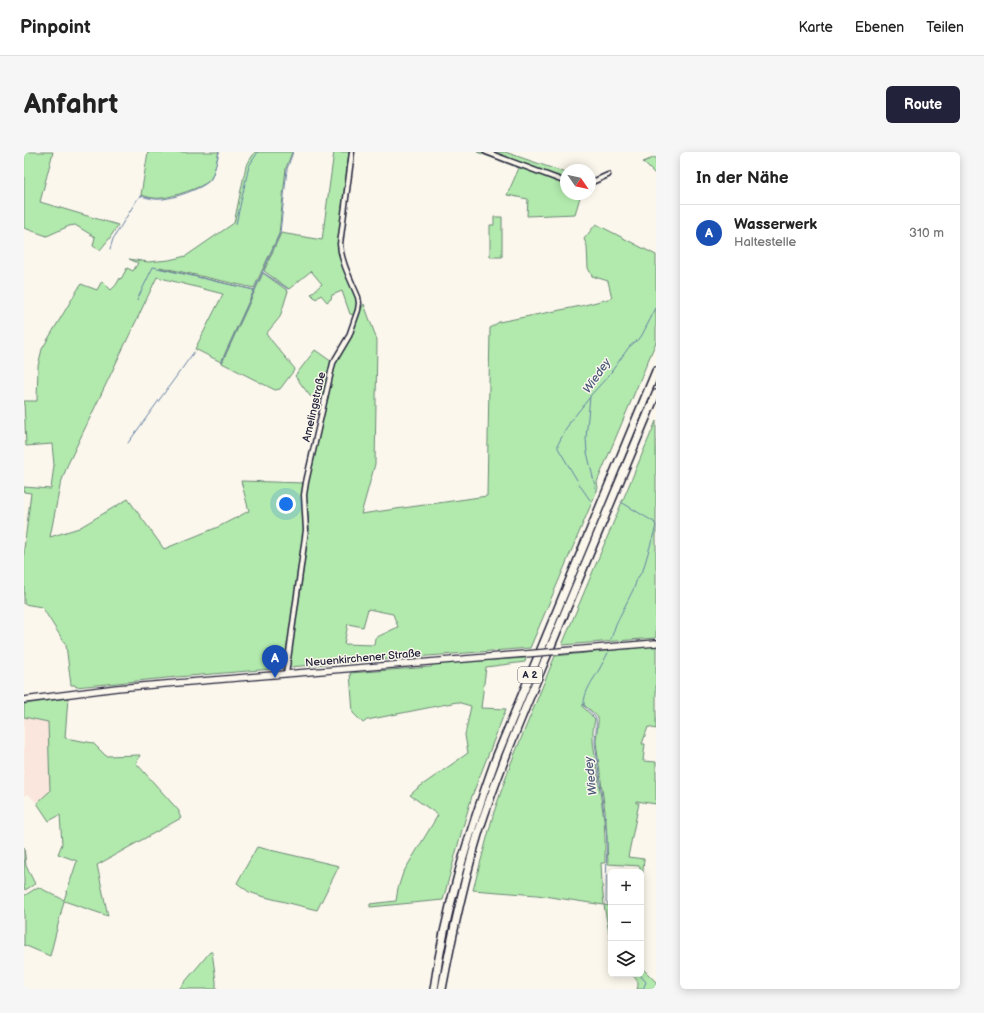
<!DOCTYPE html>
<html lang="de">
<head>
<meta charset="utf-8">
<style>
	body { margin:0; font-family:"Balsamiq Sans",sans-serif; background:#f6f6f6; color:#222 }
	.controls { position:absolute; right:12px; bottom:12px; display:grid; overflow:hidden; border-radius:6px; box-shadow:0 2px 10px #0003 }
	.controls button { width:36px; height:36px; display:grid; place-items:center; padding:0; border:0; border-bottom:1px solid #e0e0e0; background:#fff; color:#222; font:20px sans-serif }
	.compass { position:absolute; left:536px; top:12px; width:36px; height:36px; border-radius:50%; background:#fff; box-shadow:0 2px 10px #0003; rotate:124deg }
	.you { position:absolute; left:262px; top:352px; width:14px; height:14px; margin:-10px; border:3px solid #fff; border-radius:50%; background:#1a73e8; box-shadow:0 0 0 6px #1a73e833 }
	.badge { display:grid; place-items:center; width:26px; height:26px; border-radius:50%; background:#22223b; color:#fff; font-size:13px; font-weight:700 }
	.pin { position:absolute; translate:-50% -33px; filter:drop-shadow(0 1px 2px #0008) }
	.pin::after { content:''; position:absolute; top:21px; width:14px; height:12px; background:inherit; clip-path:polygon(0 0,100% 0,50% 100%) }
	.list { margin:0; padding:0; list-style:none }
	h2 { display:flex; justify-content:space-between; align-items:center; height:52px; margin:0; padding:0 16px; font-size:17px }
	h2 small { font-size:13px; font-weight:400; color:#767676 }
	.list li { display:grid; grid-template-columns:26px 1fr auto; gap:12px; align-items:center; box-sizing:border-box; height:56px; padding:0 16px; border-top:1px solid #e0e0e0 }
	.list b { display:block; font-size:15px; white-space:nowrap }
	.list p { margin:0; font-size:13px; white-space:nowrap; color:#767676 }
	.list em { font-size:13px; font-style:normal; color:#767676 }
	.icon { flex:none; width:22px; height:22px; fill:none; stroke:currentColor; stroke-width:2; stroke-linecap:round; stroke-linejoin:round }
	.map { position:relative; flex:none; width:632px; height:837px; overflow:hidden; border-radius:6px }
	header { display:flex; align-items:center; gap:24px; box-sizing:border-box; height:56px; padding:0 20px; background:#fff; border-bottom:1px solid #e0e0e0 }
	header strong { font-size:19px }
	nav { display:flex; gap:22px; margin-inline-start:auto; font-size:14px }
	.intro { display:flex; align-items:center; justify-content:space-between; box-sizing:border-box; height:96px; padding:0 24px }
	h1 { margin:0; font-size:28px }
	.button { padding:10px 18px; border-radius:6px; background:#22223b; color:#fff; font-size:14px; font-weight:700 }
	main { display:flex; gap:24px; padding:0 24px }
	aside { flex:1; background:#fff; border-radius:6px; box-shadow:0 2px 10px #0003 }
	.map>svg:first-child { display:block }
</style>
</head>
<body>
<header>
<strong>Pinpoint</strong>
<nav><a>Karte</a><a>Ebenen</a><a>Teilen</a></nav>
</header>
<div class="intro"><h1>Anfahrt</h1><a class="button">Route</a></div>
<main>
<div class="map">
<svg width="632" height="837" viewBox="0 0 632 837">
	<rect width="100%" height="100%" fill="#fbf7ec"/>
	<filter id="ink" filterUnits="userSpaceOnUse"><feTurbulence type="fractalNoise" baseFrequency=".025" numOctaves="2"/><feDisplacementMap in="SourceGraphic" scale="8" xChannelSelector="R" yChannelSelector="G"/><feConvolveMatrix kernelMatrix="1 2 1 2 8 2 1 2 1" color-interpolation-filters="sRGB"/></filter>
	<g filter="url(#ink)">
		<polygon fill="#fae6dc" points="0,565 24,570 26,640 13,651 4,642 0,644"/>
		<g fill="#b2eaad" stroke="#6a8674" fill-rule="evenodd">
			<polygon points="0,0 29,0 16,50 94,73 85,87 76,98 69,94 71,85 51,73 45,74 23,84 0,76"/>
			<path d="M124,0H195C193,7 190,25 185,29C177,36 148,45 138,46C130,47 124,45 117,43Z"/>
			<polygon points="231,0 268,0 262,16 255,82 230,136 136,115 136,116 230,138 197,210 171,197 199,142 133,125 43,314 36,334 26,385 55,376 104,347 140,397 194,375 225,359 217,329 280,331 281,377 260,516 153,525 52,535 51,533 47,533 42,493 18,455 0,452 0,397 7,341 0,340 0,335 27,337 30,313 28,292 2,294 0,249 13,249 14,214 18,197 57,132 73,138 78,129 87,138 92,133 96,126 97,127 103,116 109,119 114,111 105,107 124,110 145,108 162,104 210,71 222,14"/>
			<path d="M310,0H325L314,92C315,111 325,129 333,146L334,151L331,163L326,162L318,139L308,143L307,147L303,150L297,143L292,147L287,142L298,132L287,119L265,137L240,119L257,81L298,88Z"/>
			<polygon points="453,0 481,0 539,20 542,22 542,42 557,42 551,62 503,64 504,47 483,43 495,16"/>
			<polygon points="632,5 632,23 619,10"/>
			<polygon points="470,65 478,65 478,105 466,105 466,73 470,73"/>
			<path d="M572,72L632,103V190L573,330L574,336L506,496L265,515L285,377L282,342L284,330L312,209L327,185L336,159L340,152L353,188L351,312L337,362L463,344L466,176L475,170L557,154L588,146L584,129L568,124L564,116L563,94L560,87ZM344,457L369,462L374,475L351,486L350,493L320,492L324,472L339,475Z"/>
			<polygon points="239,121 264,139 256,165 242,182 271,217 256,237 251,238 198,211"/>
			<polygon points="291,198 308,210 299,248 286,244 271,224"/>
			<polygon points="632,269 632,486 538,493"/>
			<path d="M632,494V577L624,575L618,592H621L619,609L632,610V652L612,649V651H615L604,705L620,707L617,741V720H616V714L584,712L582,667L572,590C572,586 575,568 574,566C572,562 562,555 559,552V555L571,567L569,578V590L580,667L581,686V711H577L578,732L580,753L587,754V792L580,753L513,743L449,738L470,660L487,611L531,504Z"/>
			<polygon points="502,506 501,510 462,515 457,556 482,557 448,644 438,678 419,748 346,755 346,752 372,749 374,736 379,721 414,663 386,643 394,636 444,601 441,583 447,554 433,550 343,568 339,571 329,561 326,521 407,515 410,512"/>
			<polygon points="44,546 41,586 69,591 82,604 116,603 112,611 155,659 155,662 157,666 73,713 84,764 40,749 26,804 0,793 0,744 14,735 40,748 53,709 34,702 38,692 36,663 25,669 13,651 26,639 24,570 0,565 0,552"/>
			<polygon points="0,695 2,714 11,732 1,738 0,735"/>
			<polygon points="233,695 315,714 293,758 237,744 225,740 213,731"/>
			<polygon points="186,800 188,800 192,829 192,837 155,837"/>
			<path d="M617,815L632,830V837H613C616,830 612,827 607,822H617Z"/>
		</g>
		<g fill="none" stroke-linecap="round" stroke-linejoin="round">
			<g stroke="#6681a6" stroke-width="1">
				<polyline points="212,72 225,14 234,0"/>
				<path d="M86,97L89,87L114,46L117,44C124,46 131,48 139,47C150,46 177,37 185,29C190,24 193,7 195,0"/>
				<polyline points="238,120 264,137"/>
				<polyline points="113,148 129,115 230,138"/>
				<polyline points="198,210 256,81 263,17 269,0"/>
				<polyline points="104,291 170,200"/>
				<polyline points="553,328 534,296 534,292 546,270 566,245"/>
				<polyline points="555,332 566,348"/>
				<polyline points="572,338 563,300 562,286 566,244 585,223 605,195 617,185 632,156"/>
				<polyline points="587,487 592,472 610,436 613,427 619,418 632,374 630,370 597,350"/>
				<path d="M584,501C581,506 579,511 576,516C570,527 559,540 560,554C563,557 568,561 571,565C574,568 571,585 571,590L583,685L582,749L584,752L587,753"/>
				<polyline points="615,822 622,830 619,837"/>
			</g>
			<g stroke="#22223b" stroke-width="7">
				<g id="street">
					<polyline points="462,0 542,30"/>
					<polyline points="566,31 584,23"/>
					<path d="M262,522L282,378L280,343L282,330L309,211L325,184L334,158L335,151L334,145C327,128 317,110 316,92L328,0"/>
				</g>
			</g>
			<g stroke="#22223b" stroke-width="8">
				<g id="secondary">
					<polyline points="537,499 632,491"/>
					<polyline points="0,548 93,536 501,502"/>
				</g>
			</g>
			<g stroke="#22223b" stroke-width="10">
				<g id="highway">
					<path d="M410,837C421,757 445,681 472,606L632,219"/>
					<path d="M418,837C428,784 439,731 455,679C476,614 503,552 529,489C563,407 598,324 632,242"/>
				</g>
			</g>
			<use href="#street" stroke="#fbf7ec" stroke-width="4"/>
			<use href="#secondary" stroke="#fbf7ec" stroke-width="5.5"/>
			<use href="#highway" stroke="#fbf7ec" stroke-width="7"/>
			<g stroke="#22223b" stroke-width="8" stroke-linecap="butt">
				<polyline id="secondary-bridge" points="501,502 537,499"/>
			</g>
			<use href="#secondary-bridge" stroke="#fbf7ec" stroke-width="5.5"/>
		</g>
	</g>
	<g text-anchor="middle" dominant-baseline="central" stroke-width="3" stroke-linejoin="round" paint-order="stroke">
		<rect fill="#fbf7ec" stroke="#636270" stroke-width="1" x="494" y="515" width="24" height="16" rx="3"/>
		<g font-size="10" font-weight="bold" fill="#22223b">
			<text x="506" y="523">A 2</text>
		</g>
		<g font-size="11" fill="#22223b" stroke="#fbf7ec">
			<text transform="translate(290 255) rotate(-77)">Amelingstraße</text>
			<text transform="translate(339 506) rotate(-5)">Neuenkirchener Straße</text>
		</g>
		<g font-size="12" font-style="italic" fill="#4a597a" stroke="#fbf7ec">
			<text transform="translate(573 224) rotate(-55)">Wiedey</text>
			<text transform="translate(567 624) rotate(-97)">Wiedey</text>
		</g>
	</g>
</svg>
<div class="controls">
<button>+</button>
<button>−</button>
<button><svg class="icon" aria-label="layers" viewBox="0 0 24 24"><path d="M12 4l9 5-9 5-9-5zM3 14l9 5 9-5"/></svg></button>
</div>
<svg class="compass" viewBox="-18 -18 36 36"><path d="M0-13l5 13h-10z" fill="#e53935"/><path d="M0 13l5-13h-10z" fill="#767676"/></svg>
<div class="you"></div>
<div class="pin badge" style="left:251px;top:526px;background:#1a4fb4">A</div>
</div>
<aside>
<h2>In der Nähe<small></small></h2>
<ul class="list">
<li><span class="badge" style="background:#1a4fb4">A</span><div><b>Wasserwerk</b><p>Haltestelle</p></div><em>310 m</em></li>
</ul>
</aside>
</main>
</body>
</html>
